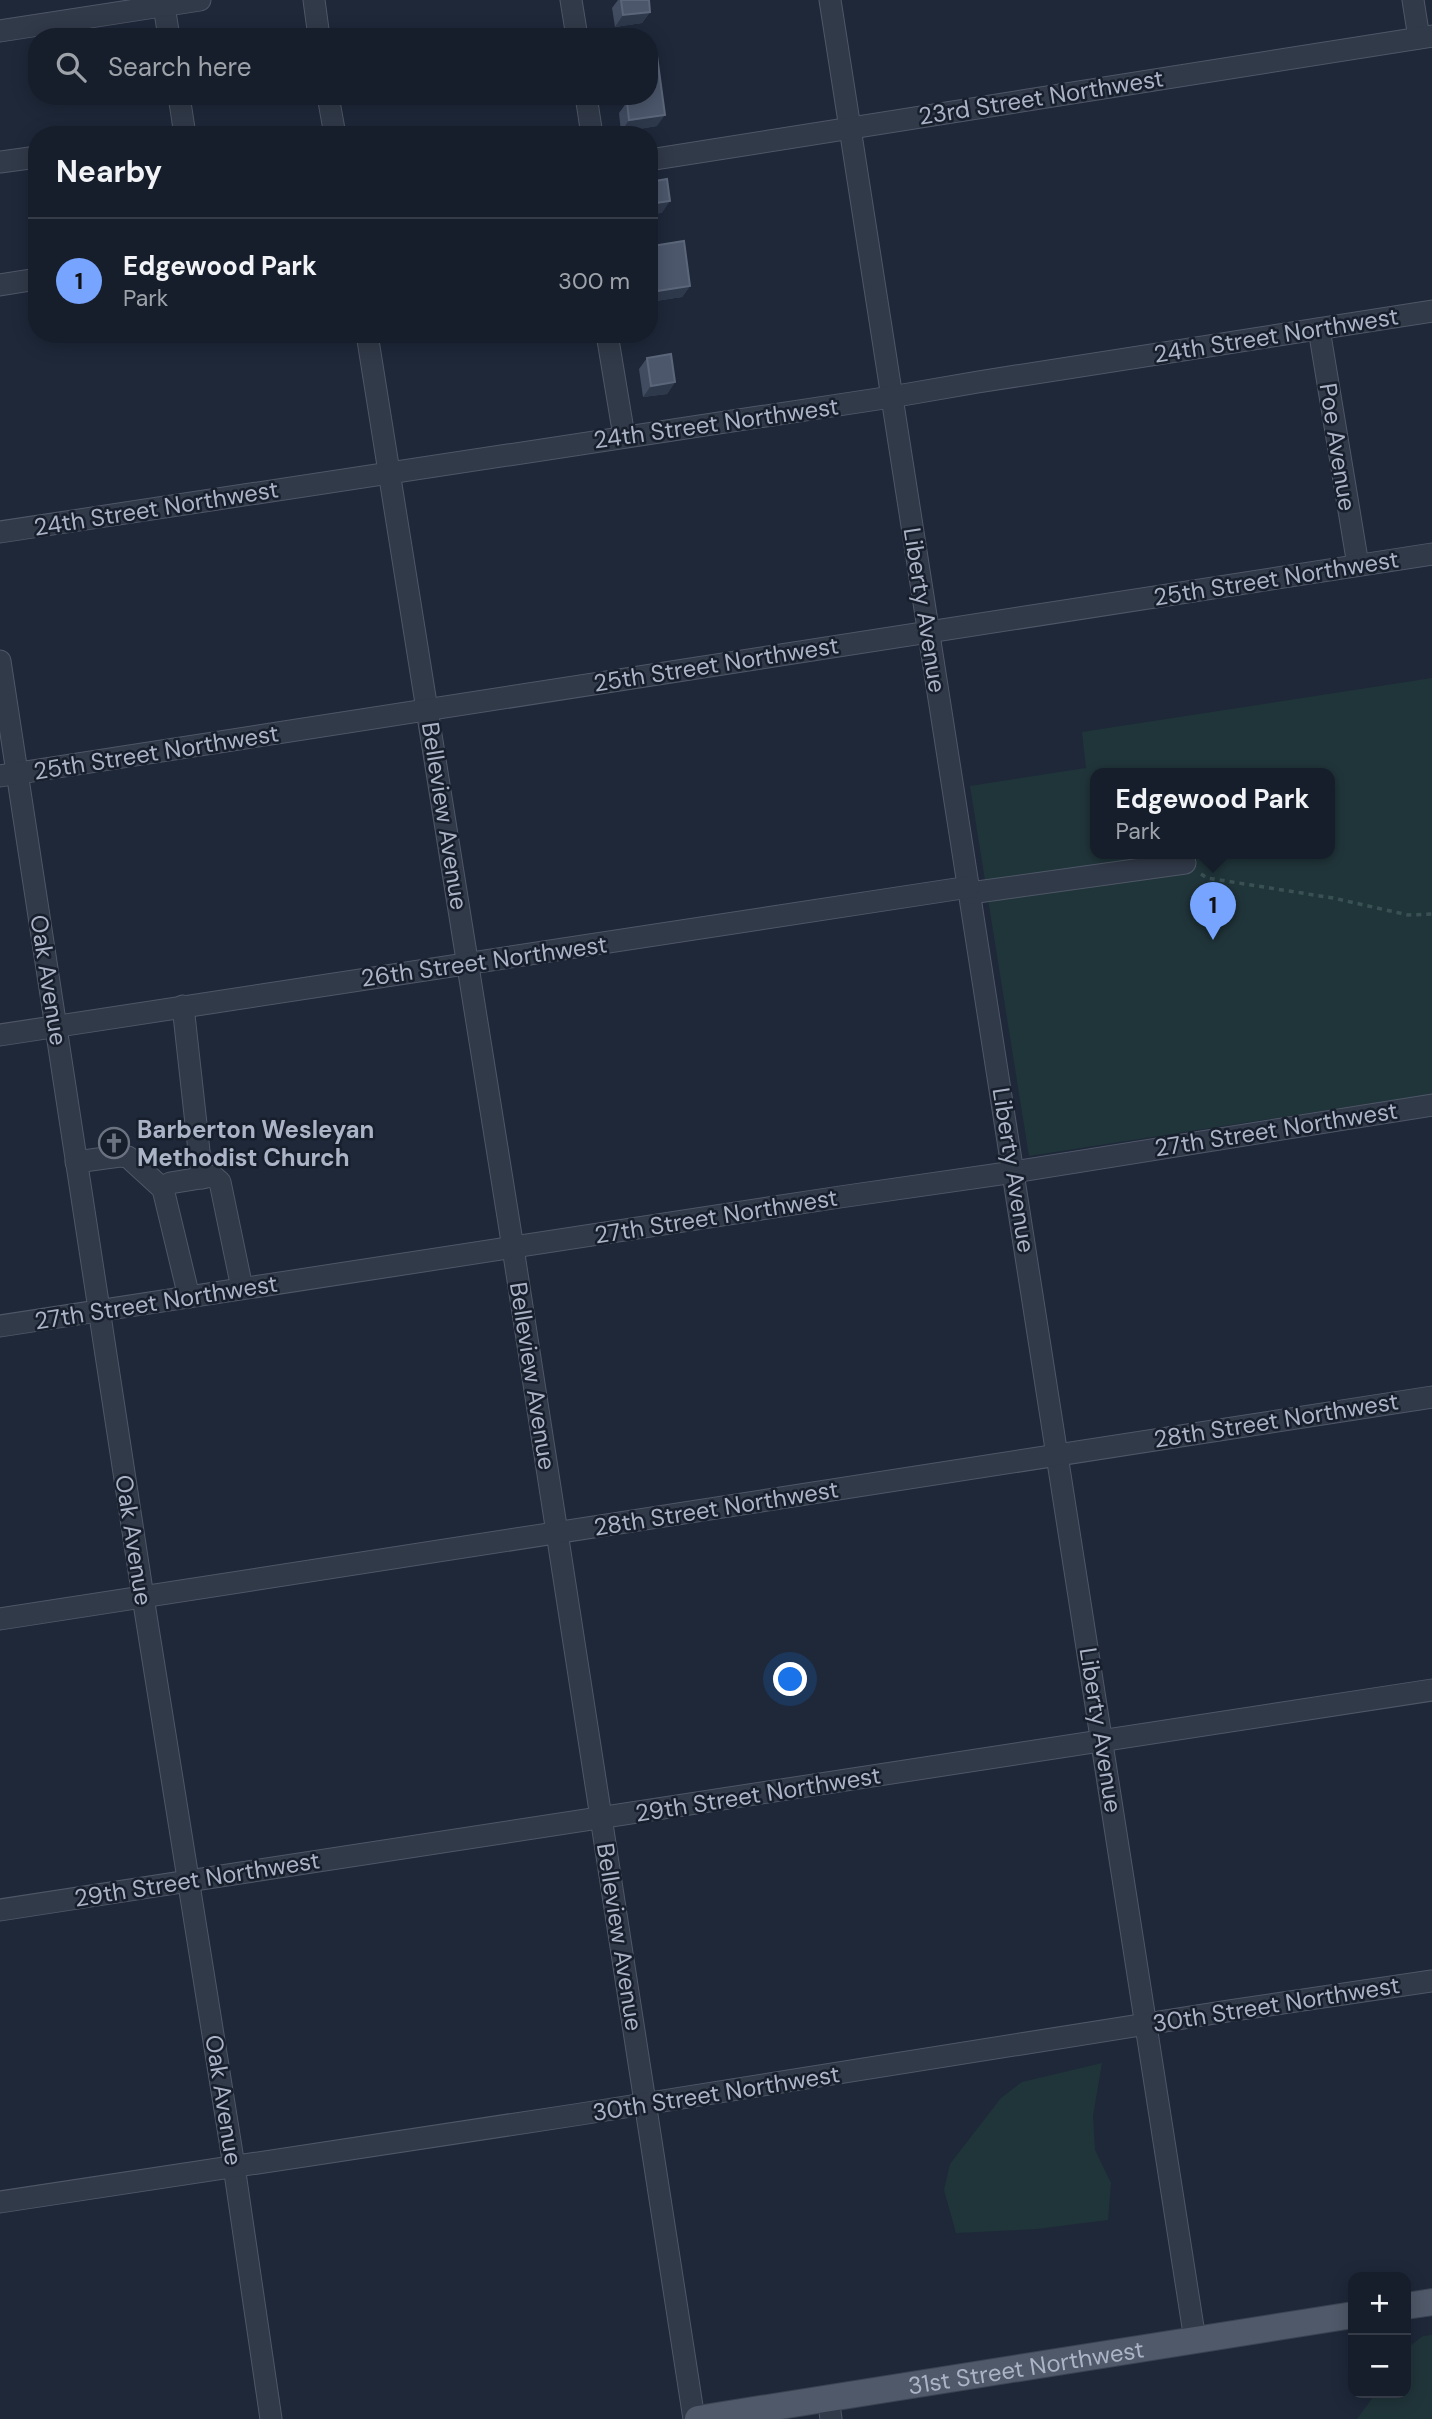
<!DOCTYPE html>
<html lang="en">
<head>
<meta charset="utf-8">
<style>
	body { margin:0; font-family:"DM Sans",sans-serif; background:#232b37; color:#f1f3f6 }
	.controls { position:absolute; right:21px; bottom:21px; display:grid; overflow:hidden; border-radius:14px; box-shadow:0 4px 18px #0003 }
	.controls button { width:63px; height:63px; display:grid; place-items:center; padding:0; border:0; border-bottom:2px solid #353c47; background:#161e2b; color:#f1f3f6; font:35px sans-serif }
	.you { position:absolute; left:791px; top:1680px; width:24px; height:24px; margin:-18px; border:5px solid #fff; border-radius:50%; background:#1a73e8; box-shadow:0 0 0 10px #1a73e833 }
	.badge { display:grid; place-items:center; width:46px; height:46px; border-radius:50%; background:#77a4ff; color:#111; font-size:23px; font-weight:700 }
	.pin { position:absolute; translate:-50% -58px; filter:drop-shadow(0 2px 4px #0008) }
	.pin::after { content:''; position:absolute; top:37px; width:24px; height:21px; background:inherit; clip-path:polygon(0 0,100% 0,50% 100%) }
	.popup { position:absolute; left:1090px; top:768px; width:245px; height:91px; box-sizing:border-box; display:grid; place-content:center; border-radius:14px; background:#161e2b; filter:drop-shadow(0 2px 5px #0005); font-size:23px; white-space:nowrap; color:#9ea2a9 }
	.popup b { font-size:26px; color:#f1f3f6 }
	.popup::after { content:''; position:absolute; left:50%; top:100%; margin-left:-14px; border:14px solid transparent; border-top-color:#161e2b }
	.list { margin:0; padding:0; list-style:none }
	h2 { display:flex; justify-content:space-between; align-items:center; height:91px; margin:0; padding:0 28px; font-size:30px }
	h2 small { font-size:23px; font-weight:400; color:#9ea2a9 }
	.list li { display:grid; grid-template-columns:46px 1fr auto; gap:21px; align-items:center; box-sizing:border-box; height:126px; padding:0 28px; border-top:2px solid #353c47 }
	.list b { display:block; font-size:26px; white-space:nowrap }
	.list p { margin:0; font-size:23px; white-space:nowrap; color:#9ea2a9 }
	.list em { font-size:23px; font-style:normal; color:#9ea2a9 }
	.icon { flex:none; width:38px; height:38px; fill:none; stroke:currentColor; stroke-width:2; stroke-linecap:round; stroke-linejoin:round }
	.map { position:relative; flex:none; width:1432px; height:2419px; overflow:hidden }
	.search { position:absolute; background:#161e2b; box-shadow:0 4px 18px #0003; left:28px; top:28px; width:630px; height:77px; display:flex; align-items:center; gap:18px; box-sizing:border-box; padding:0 24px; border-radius:28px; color:#9ea2a9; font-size:26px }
	.panel { position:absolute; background:#161e2b; box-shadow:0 4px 18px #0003; left:28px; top:126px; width:630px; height:217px; border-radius:28px }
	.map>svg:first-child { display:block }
</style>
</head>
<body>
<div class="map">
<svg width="1432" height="2419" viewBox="0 0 1432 2419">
	<rect width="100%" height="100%" fill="#1e2839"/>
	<g fill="#20353a" fill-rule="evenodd">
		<path d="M1432,678V1094L1029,1156L970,786L1086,768L1082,732ZM1096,774H1330V854H1096Z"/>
		<polygon points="1102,2063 1093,2116 1095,2150 1111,2183 1108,2220 1036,2229 956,2233 944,2190 950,2164 1001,2098 1022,2082"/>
		<polygon points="1432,2335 1432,2419 1357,2419 1376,2393 1406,2393 1406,2349 1423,2336"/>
	</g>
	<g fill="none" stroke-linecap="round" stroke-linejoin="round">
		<g stroke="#4f5767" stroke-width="23">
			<g id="minor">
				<polyline points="314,0 319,37"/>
				<polyline points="571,0 577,37"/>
				<polyline points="830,0 1195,2340"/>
				<polyline points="1413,0 1419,38"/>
				<polyline points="164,6 169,37"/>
				<polyline points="0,31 200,0"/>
				<polyline points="179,96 185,135"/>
				<polyline points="328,96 335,135"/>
				<polyline points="586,96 592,135"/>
				<polyline points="649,160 1432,36"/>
				<polyline points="0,162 37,157"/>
				<polyline points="0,285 37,279"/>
				<polyline points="1319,329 1358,565"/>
				<polyline points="367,334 513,1248 694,2419"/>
				<polyline points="607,334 624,436"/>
				<polyline points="0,532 891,397 978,382 1432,311"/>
				<polyline points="0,661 143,1597 234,2166 271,2419"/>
				<polyline points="0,776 1432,554"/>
				<polyline points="970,893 1185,863"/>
				<polyline points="183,1006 202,1178"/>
				<polyline points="0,1035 969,887"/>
				<polyline points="76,1162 120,1156 128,1157 163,1189"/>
				<polyline points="189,1297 163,1189 170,1183 213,1176 220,1182 242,1288"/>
				<polyline points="0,1326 840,1197 1014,1172 1432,1105"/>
				<polyline points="0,1619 1432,1397"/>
				<polyline points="0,1910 1432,1690"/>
				<polyline points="0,2202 581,2114 1228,2011 1432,1981"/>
				<polyline points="828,2398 831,2419"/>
			</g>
		</g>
		<g stroke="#3b4352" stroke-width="28">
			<g id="major">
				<polyline points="1406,2306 1432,2302"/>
				<path id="s1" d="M698,2419L1353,2315"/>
			</g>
		</g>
		<polyline stroke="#3a5154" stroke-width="3.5" stroke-dasharray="5 5" stroke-linecap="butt" points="1201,874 1207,878 1333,898 1408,915 1432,914"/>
		<use href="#minor" stroke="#313a49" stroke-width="21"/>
		<use href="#major" stroke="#4f5969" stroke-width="26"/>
	</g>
	<g fill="#414c61">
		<polygon points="618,0 649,0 650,12 642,23 615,27 612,8"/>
		<polygon points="626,96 649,96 657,126 621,132 619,113 627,102"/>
		<polygon points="652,246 690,286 682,297 649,302 649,249"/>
		<polygon points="647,358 675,382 667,394 643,397 639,369"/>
	</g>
	<g fill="#2e394c">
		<polygon points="650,12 642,23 615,27 623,15"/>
		<polygon points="665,115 657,126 621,132 629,120"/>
		<polygon points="670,201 662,213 649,215 649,204"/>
		<polygon points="690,286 682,297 649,302 657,291"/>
		<polygon points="675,382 667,394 643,397 651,386"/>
	</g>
	<g fill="#4c576c" stroke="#5b667a" stroke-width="2">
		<polygon points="621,0 649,0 650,12 623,15"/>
		<polygon points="657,56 665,115 629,120 627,102 636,100 636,96 649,96 649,57"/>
		<polygon points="667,179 670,201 649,204 649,182"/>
		<polygon points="684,241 690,286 657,291 652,246"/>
		<polygon points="671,354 675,382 651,386 647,358"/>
	</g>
	<defs>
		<g id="church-ring" transform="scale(1.575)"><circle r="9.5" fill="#171f2d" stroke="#6b7280" stroke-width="1.5"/><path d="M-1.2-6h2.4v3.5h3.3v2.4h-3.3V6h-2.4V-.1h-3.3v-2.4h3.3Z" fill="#6b7280"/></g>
	</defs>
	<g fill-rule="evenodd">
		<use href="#church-ring" x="114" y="1143"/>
	</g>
	<g text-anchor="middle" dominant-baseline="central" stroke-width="5" stroke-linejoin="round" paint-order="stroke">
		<g font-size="24" fill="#abb4c6" stroke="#171f2d">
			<text transform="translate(1041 97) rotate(-9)">23rd Street Northwest</text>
			<text transform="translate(1276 335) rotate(-9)">24th Street Northwest</text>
			<text transform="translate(716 423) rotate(-8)">24th Street Northwest</text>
			<text transform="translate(1338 447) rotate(81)">Poe Avenue</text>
			<text transform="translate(156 508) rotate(-9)">24th Street Northwest</text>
			<text transform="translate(1276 578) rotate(-9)">25th Street Northwest</text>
			<text transform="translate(925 610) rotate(81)">Liberty Avenue</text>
			<text transform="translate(716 664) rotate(-9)">25th Street Northwest</text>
			<text transform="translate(156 752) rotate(-9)">25th Street Northwest</text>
			<text transform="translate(445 816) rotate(81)">Belleview Avenue</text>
			<text transform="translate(484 961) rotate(-8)">26th Street Northwest</text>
			<text transform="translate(49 980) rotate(81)">Oak Avenue</text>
			<text transform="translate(1276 1129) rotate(-9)">27th Street Northwest</text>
			<text transform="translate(1014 1170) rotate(81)">Liberty Avenue</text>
			<text transform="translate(716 1216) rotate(-9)">27th Street Northwest</text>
			<text transform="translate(156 1302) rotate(-9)">27th Street Northwest</text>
			<text transform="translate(533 1376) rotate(81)">Belleview Avenue</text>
			<text transform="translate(1276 1420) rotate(-9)">28th Street Northwest</text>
			<text transform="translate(716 1508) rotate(-9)">28th Street Northwest</text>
			<text transform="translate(134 1540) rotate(81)">Oak Avenue</text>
			<text transform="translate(1101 1730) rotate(81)">Liberty Avenue</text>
			<text transform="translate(758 1794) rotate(-9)">29th Street Northwest</text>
			<text transform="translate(197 1879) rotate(-9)">29th Street Northwest</text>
			<text transform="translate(620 1937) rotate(81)">Belleview Avenue</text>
			<text transform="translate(1276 2004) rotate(-9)">30th Street Northwest</text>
			<text transform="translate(716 2093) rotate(-9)">30th Street Northwest</text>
			<text transform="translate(224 2100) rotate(81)">Oak Avenue</text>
			<text stroke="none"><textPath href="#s1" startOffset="332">31st Street Northwest</textPath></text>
		</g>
		<g font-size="24" font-weight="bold" fill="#abb4c6" stroke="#171f2d" text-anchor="start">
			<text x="137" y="1129">Barberton Wesleyan<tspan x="137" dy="28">Methodist Church</tspan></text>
		</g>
	</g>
</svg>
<div class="controls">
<button>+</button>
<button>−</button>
</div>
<div class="you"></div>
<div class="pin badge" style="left:1213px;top:940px">1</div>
<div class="popup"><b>Edgewood Park</b>Park</div>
<div class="search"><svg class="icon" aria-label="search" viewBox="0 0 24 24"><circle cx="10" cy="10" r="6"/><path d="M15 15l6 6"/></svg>Search here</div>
<section class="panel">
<h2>Nearby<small></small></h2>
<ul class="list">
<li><span class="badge">1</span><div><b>Edgewood Park</b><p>Park</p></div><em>300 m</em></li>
</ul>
</section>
</div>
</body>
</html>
